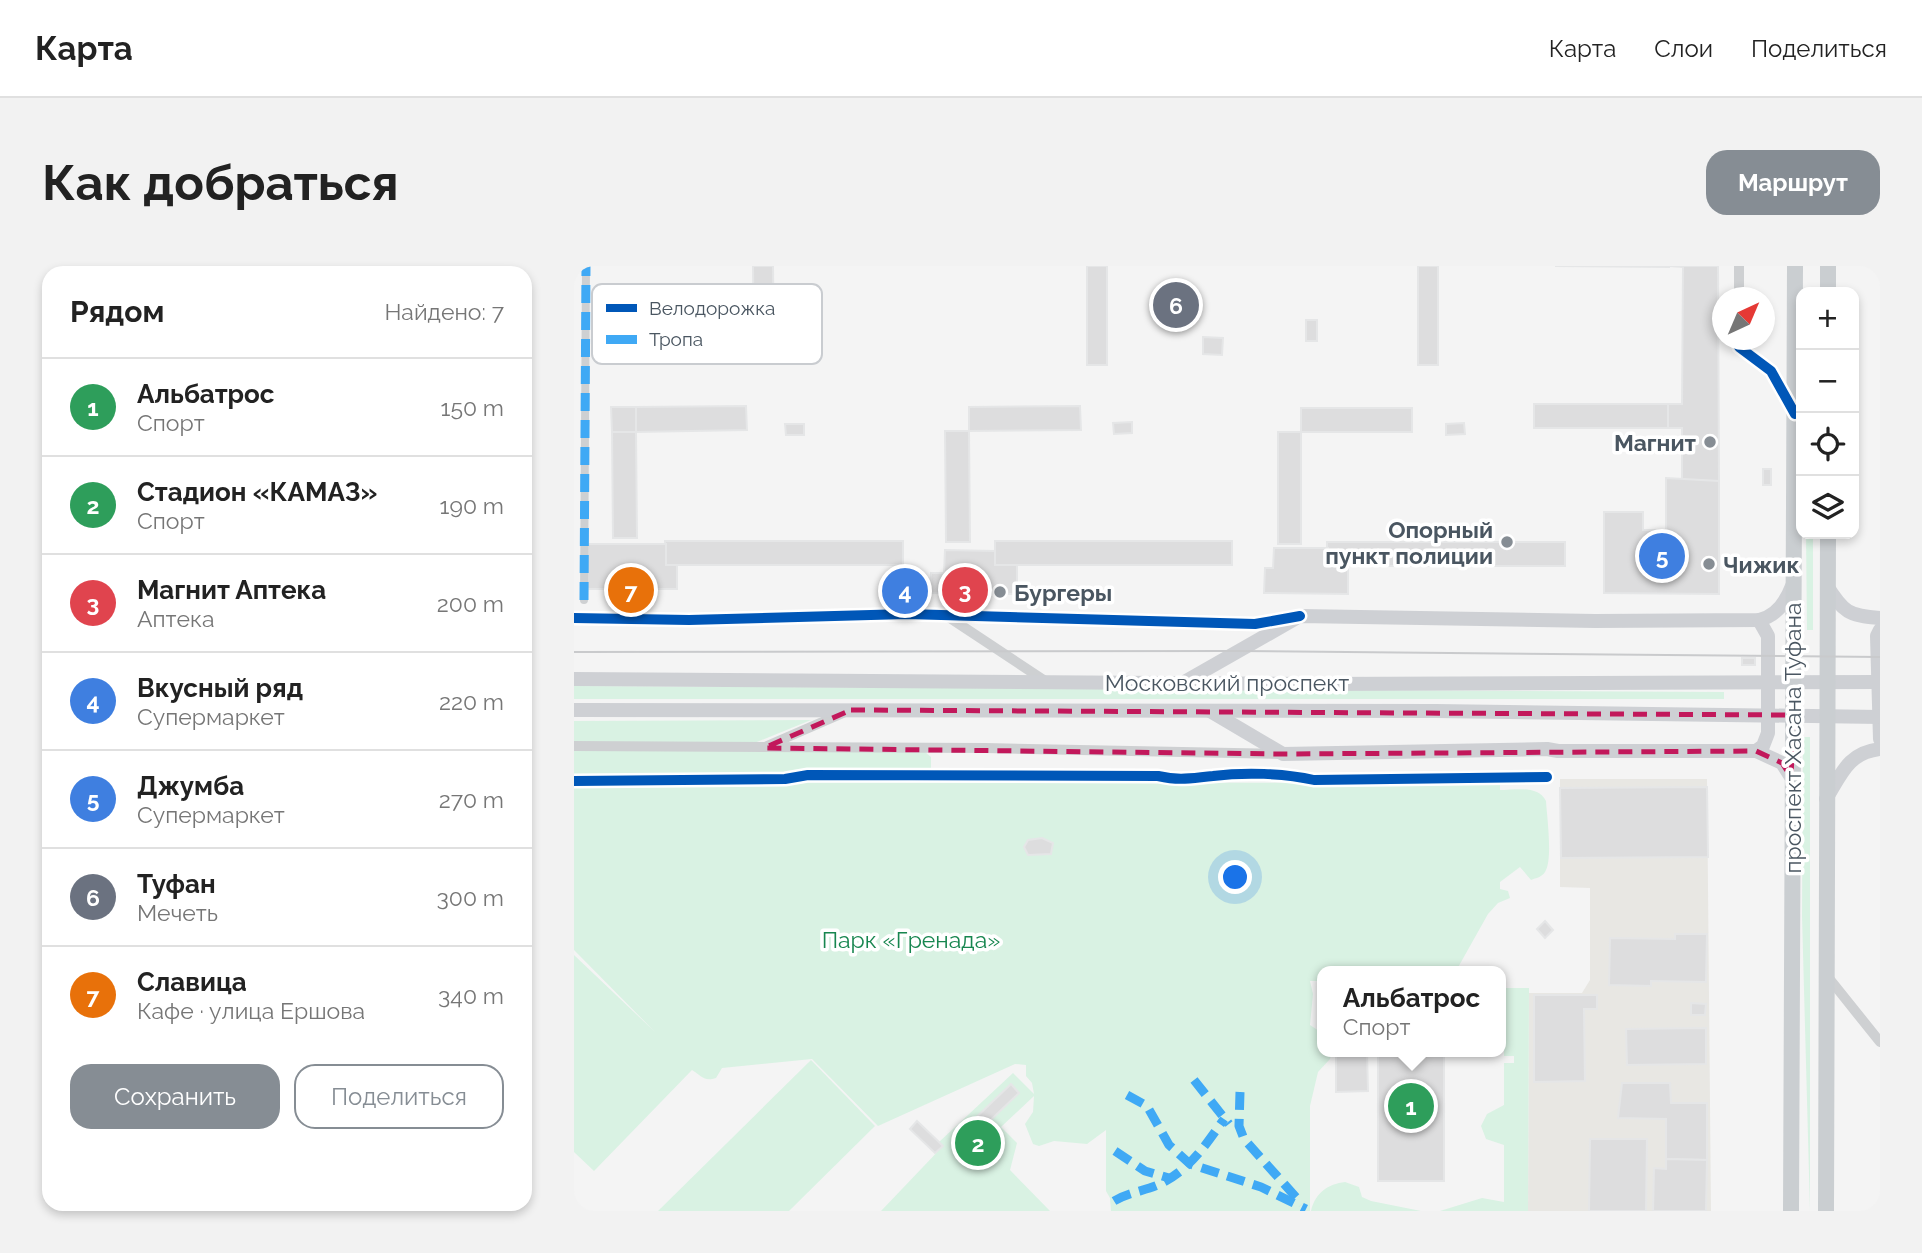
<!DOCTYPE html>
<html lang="ru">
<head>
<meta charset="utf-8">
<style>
	body { margin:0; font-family:Raleway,sans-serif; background:#f2f2f2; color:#222 }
	.controls { position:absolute; right:21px; top:21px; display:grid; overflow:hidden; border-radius:14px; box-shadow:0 4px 10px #0003 }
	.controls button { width:63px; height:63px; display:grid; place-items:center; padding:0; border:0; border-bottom:2px solid #e0e0e0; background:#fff; color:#222; font:35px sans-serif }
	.compass { position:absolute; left:1138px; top:21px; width:63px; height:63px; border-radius:50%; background:#fff; box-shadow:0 4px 10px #0003; rotate:44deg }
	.you { position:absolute; left:662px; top:612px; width:24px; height:24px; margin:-18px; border:5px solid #fff; border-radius:50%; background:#1a73e8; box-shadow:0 0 0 10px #1a73e833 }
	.badge { display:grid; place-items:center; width:46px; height:46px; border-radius:50%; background:#868d94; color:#fff; font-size:23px; font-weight:700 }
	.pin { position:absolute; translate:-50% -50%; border:4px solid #fff; box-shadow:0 2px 7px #0006 }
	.popup { position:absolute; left:743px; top:700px; width:189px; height:91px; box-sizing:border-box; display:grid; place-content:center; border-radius:14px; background:#fff; filter:drop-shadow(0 2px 5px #0005); font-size:23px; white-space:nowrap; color:#767676 }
	.popup b { font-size:26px; color:#222 }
	.popup::after { content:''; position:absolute; left:50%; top:100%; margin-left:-14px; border:14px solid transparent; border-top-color:#fff }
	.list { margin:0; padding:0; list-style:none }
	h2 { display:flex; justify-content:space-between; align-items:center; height:91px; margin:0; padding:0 28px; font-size:30px }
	h2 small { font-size:23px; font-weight:400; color:#767676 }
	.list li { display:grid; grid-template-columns:46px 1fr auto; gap:21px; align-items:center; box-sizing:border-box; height:98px; padding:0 28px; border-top:2px solid #e0e0e0 }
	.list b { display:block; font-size:26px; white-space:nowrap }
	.list p { margin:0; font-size:23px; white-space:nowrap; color:#767676 }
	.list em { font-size:23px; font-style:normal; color:#767676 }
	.actions { display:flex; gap:14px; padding:21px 28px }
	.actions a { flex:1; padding:16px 0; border:2px solid #868d94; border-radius:21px; text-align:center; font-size:24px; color:#868d94 }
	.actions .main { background:#868d94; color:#fff }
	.icon { flex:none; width:38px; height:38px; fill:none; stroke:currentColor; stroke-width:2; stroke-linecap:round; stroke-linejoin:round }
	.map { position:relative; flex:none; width:1306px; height:945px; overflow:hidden; border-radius:21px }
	header { display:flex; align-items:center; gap:42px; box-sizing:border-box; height:98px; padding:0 35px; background:#fff; border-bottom:2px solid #e0e0e0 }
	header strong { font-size:33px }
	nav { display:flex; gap:38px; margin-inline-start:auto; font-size:24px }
	.intro { display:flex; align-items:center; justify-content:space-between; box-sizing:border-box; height:168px; padding:0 42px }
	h1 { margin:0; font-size:49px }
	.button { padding:18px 32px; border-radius:21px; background:#868d94; color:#fff; font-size:24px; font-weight:700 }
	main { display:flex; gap:42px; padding:0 42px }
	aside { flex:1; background:#fff; border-radius:21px; box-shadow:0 4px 10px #0003 }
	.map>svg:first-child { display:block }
</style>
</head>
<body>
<header>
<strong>Карта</strong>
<nav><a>Карта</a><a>Слои</a><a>Поделиться</a></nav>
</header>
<div class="intro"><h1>Как добраться</h1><a class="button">Маршрут</a></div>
<main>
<aside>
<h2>Рядом<small>Найдено: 7</small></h2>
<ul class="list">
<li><span class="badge" style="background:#2e9e5b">1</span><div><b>Альбатрос</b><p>Спорт</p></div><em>150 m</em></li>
<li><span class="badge" style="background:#2e9e5b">2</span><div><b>Стадион «КАМАЗ»</b><p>Спорт</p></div><em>190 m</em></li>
<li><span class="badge" style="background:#e0444e">3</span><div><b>Магнит Аптека</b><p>Аптека</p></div><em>200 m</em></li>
<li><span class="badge" style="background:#3f7fe0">4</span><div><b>Вкусный ряд</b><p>Супермаркет</p></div><em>220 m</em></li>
<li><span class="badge" style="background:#3f7fe0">5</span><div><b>Джумба</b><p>Супермаркет</p></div><em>270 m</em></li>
<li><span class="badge" style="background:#6b7280">6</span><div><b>Туфан</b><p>Мечеть</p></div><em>300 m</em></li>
<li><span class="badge" style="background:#e8710a">7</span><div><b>Славица</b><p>Кафе · улица Ершова</p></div><em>340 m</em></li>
</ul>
<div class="actions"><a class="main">Сохранить</a><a>Поделиться</a></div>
</aside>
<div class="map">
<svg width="1306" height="945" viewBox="0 0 1306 945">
	<rect width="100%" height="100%" fill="#f4f4f4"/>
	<polygon fill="#e8e7e3" points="986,513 1133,513 1137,945 954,945 955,727 1008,727 1016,714 1016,622 986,621"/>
	<g fill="#d9f2e3">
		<polygon points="1232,268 1239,268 1239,364 1233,364"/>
		<polygon points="0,420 1150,426 1150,433 0,433"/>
		<polygon points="237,454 178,478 0,477 0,455"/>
		<polygon points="1229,471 1236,471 1236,945 1228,650"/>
		<polygon points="0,484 351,486 357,491 357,505 0,509"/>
		<path d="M0,516L926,517V524C942,524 964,519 972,535C973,551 979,594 971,606C968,611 962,612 957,614L946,601L926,616V623L934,625L936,632L924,637L914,648L882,705H748V715H736L739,728L736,759L748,767V786H758L756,793L744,806L736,840V945H537L536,932L532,925V864L513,878L480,875L465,880L459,878L451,858L459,846L460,830L427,861L443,877L436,904L476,945H307L369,880L365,876L439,807L460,828L458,817L452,810V799L441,798L304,860L238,793L148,802L142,812C130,816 128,810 118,804L20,905L0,886V689L81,766L0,684Z"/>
		<polygon points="930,722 955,722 954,945 866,945 908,932 930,936 930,879 912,873 907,860 913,848 930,839 930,797 940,797 940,790 930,790"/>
		<polygon points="237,794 301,860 215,945 84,945"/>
		<path d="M771,916L785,921L788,931L797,935L847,945H737C741,927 754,918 771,916Z"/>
	</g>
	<g fill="#ddddde" stroke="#e5e6e7" stroke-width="2">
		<polygon points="179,0 199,0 200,98 180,98"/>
		<rect x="513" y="0" width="20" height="99"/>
		<rect x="844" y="0" width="20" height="99"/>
		<polygon points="981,0 1095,0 1095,1"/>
		<polygon points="1095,0 1144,0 1145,215 1108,215 1108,162 1094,162 1094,138 1108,138 1109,1"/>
		<polygon points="101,21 110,22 110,39 101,39"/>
		<polygon points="618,22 626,40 587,56 579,39"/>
		<rect x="732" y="54" width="11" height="21"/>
		<polygon points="629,71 649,72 648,89 629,88"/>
		<rect x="960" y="138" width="134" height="24"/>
		<polygon points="172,140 173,164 62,166 62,141"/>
		<polygon points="506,140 507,164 395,165 395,141"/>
		<polygon points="37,141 62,141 62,166 38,166"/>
		<rect x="727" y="142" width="111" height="24"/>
		<polygon points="558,156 558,167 540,168 539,157"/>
		<polygon points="890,157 891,168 872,169 872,158"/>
		<polygon points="211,158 230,158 230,169 212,169"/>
		<polygon points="371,165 395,165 396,276 372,276"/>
		<polygon points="38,166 62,166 63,272 39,272"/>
		<rect x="704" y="166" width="23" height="112"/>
		<rect x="1189" y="203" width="8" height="16"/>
		<polygon points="1092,212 1145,215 1145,328 1030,327 1030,246 1069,246 1069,264 1092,264"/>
		<polygon points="91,275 329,275 329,299 92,299"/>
		<rect x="421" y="275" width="237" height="24"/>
		<rect x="753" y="276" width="238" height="24"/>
		<polygon points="13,278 92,278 92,299 103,299 103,323 13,323"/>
		<polygon points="700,282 754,282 753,300 774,300 774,328 690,327 691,302 699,302"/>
		<polygon points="371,284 421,285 421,299 443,299 443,328 356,327 357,307 370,307"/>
		<rect x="1168" y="392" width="13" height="7"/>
		<polygon points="1133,521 1134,591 987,592 986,522"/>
		<polygon points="468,572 479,577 477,588 454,589 450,581 454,574"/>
		<polygon points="971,655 979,664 971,672 963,663"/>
		<polygon points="1101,668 1133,668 1132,716 1077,715 1077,720 1035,719 1036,672 1101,673"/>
		<polygon points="960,729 1023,729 1023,743 1010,743 1011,815 960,816"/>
		<polygon points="1117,737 1132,738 1131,749 1117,749"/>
		<polygon points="1132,762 1132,798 1053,799 1052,763"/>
		<polygon points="762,786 793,786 794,825 762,826"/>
		<rect x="804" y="786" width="66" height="129"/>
		<polygon points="1048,817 1096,817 1097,837 1133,837 1133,894 1092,893 1092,853 1044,852"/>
		<polygon points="437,818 445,827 401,869 393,860"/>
		<polygon points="343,855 369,880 361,887 336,863"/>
		<polygon points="1016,873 1073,873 1072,945 1015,945"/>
		<polygon points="1092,893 1133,894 1132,945 1079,945 1080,902 1092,903"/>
	</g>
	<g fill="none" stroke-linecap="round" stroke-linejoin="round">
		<polyline stroke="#ced0d2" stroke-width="8" points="10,334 12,0"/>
		<g stroke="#ced0d2" stroke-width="10">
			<polyline points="1165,0 1165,32"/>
			<polyline points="1165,74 1165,81 1197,105 1218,141"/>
			<polyline points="373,350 471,415"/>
			<polyline points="0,352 115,354 333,348 681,358 719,351"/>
			<polyline points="0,480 411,482 706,488"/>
			<polyline points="193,480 269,447"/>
			<polyline points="1254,711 1306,776"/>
		</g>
		<g stroke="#ced0d4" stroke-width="14">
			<path d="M1253,320C1269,346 1275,350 1306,352"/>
			<polyline points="1306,364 1303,370 1306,473"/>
			<polyline points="0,413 744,418 1306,416"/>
			<path d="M612,415L726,350L1021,355L1185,354C1203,350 1212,336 1218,320"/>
			<polyline points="0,444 862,445 1306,451"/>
			<polyline points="636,445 709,488 973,483 984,485 1182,485 1208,497 1217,511"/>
			<polyline points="1182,485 1189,480 1194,467 1194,370 1185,354"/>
			<path d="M1252,533C1268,507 1274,487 1306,483"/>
		</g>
		<g stroke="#caced1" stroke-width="16">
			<polyline points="1254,0 1254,26"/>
			<polyline points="1217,945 1221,0"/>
			<polyline points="1252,945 1254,268"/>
		</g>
		<polyline stroke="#c9cacc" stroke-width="2" points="0,386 662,385 1306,391"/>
		<g stroke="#3fa9f5" stroke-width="9" stroke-dasharray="18 9" stroke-linecap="butt">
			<polyline points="10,334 12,0"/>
			<polyline points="620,814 655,858"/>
			<polyline points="666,826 665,860 670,873 728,938"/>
			<polyline points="553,829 573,840 595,879 616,898 687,921 732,943"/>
			<polyline points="541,885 571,905 595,912"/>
			<path d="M540,935C555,926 571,925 586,918C615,904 632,879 650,853"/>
		</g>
		<g stroke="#fff" stroke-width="15">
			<g id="cycleway">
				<polyline points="1165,74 1165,81 1197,105 1221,148"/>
				<polyline points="0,352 115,354 333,348 681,358 726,350"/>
				<path d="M0,515L211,513L234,509L584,510C607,515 617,512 639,510C670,506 710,507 740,514L973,511"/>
			</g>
		</g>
		<use href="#cycleway" stroke="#0057b8" stroke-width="10"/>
	</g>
	<path fill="none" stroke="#c2185b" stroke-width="5" stroke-dasharray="14 9" stroke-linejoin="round" d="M277,444L1219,449V466L1217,511L1208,497L1182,485L709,488L190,482Z"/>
	<g fill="#868d94" stroke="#fff" stroke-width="2.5">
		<circle cx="1136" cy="176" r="7"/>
		<circle cx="933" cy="276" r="7"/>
		<circle cx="1135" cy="298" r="7"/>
		<circle cx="426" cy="326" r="7"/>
	</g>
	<g text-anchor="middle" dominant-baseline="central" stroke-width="7" stroke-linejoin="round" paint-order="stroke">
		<g font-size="23" font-weight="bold" fill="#4a5661" stroke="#fff" text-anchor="end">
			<text x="1122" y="176">Магнит</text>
			<text x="919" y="263">Опорный<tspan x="919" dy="26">пункт полиции</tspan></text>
			<text x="1149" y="298" text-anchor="start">Чижик</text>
			<text x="440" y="326" text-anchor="start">Бургеры</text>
		</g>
		<g font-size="23" fill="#4a5661" stroke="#fff">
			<text x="653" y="416">Московский проспект</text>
			<text transform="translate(1218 472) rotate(-90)">проспект Хасана Туфана</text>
		</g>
		<g font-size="23" fill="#17864f" stroke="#fff">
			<text x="337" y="673">Парк «Гренада»</text>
		</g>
	</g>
	<rect x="18" y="18" width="230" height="80" rx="10" fill="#fff" stroke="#c9ccd0" stroke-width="2"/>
	<rect x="32" y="38" width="31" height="8" fill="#0057b8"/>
	<rect x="32" y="69" width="31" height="9" fill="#3fa9f5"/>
	<g font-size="19" fill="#4a5661">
		<text x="75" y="49">Велодорожка</text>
		<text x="75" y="80">Тропа</text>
	</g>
</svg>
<div class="controls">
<button>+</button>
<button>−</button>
<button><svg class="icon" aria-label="locate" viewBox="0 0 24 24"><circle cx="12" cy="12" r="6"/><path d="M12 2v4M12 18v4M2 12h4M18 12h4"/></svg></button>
<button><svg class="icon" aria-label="layers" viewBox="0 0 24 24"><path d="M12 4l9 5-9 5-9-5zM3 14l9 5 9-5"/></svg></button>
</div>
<svg class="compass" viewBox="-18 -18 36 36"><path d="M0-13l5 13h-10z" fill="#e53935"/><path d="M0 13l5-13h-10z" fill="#767676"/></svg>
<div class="you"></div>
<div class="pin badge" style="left:837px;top:840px;background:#2e9e5b">1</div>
<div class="popup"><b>Альбатрос</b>Спорт</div>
<div class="pin badge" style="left:404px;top:877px;background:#2e9e5b">2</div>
<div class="pin badge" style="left:391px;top:324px;background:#e0444e">3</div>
<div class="pin badge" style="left:331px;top:325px;background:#3f7fe0">4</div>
<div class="pin badge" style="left:1088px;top:290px;background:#3f7fe0">5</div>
<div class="pin badge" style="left:602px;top:39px;background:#6b7280">6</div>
<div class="pin badge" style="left:57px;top:324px;background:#e8710a">7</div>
</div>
</main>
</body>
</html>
